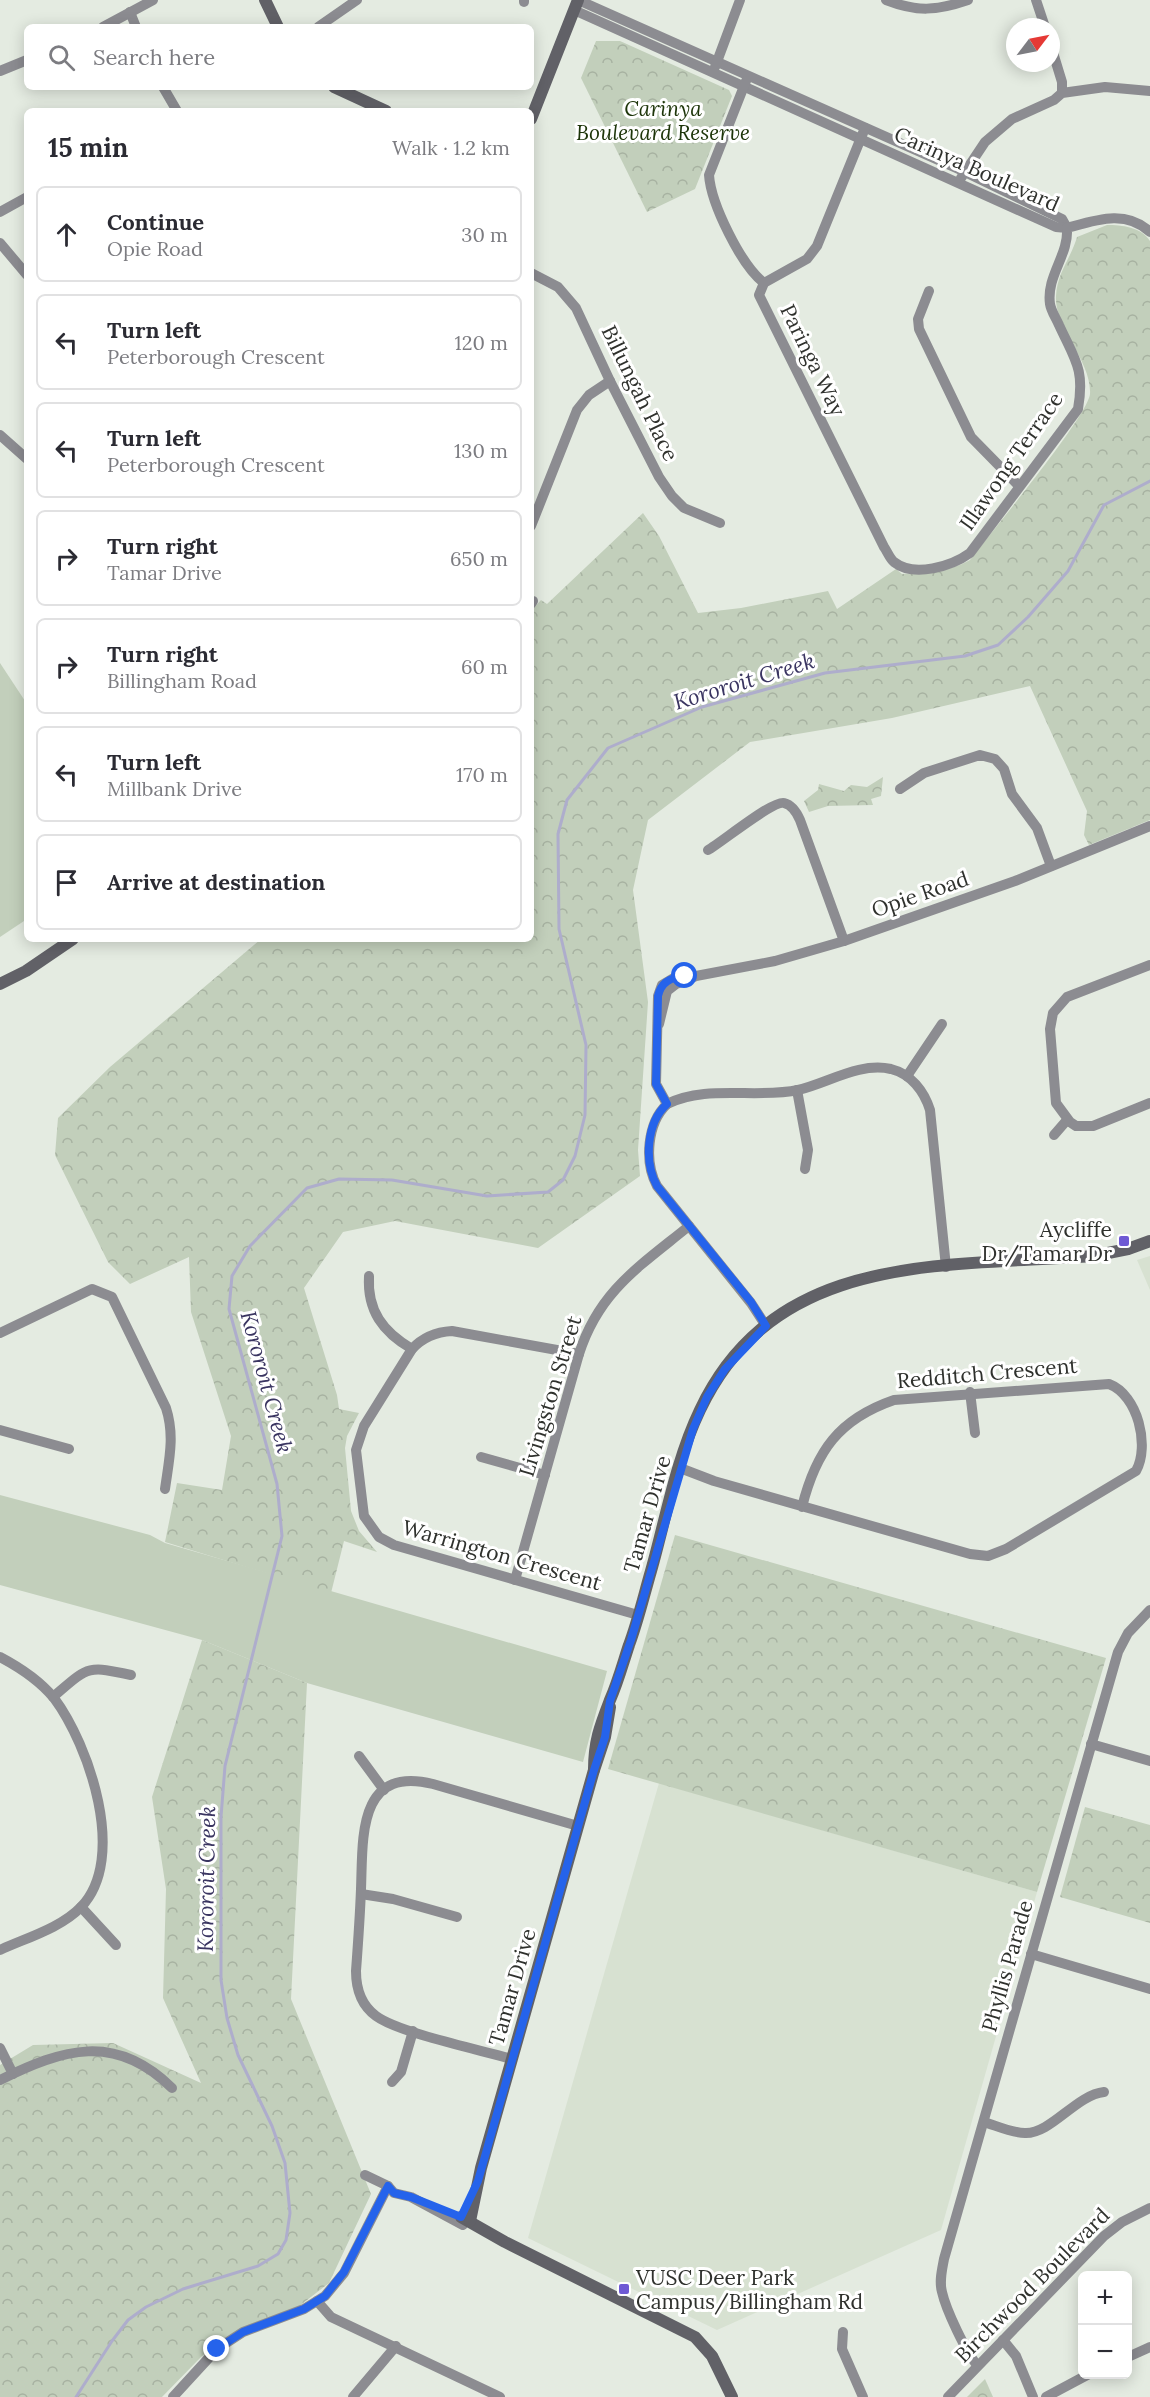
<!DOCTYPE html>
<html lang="en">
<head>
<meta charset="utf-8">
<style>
	body { margin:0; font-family:Lora,serif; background:#f7f7f7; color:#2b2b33 }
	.controls { position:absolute; right:18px; bottom:18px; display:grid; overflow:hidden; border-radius:9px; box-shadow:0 3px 15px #0003 }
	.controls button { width:54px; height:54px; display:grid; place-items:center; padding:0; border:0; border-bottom:2px solid #e1e1e2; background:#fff; color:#2b2b33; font:30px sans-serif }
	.compass { position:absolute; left:1006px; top:18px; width:54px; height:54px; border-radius:50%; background:#fff; box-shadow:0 3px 15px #0003; rotate:58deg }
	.stop { position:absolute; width:18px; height:18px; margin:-14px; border:4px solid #2563eb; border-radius:50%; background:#fff }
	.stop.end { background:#2563eb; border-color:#fff; box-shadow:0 2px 6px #0008 }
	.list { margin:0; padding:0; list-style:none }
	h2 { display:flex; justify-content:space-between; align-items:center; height:78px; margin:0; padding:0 24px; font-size:26px }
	h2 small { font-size:20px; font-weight:400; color:#7c7c81 }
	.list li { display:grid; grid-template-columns:39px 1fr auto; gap:18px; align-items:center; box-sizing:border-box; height:96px; margin:0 12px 12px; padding:0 12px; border:2px solid #e1e1e2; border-radius:9px }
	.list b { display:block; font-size:22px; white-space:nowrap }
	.list p { margin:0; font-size:20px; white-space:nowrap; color:#7c7c81 }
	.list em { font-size:20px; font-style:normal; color:#7c7c81 }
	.icon { flex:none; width:33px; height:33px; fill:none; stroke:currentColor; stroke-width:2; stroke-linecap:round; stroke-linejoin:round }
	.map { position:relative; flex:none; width:1150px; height:2397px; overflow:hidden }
	.search { position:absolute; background:#fff; box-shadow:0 3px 15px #0003; left:24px; top:24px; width:510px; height:66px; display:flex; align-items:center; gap:15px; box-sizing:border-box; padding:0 21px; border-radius:9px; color:#7c7c81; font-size:22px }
	.panel { position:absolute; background:#fff; box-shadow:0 3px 15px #0003; left:24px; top:108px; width:510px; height:834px; border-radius:9px }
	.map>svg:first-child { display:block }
</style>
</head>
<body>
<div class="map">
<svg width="1150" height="2397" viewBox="0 0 1150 2397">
	<defs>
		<pattern id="forest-crowns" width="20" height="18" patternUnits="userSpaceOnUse" patternTransform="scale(1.5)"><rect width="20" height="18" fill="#c2cfbb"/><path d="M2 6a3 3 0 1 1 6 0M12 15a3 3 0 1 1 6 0" fill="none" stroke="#a7b2a1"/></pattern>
	</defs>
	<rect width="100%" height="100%" fill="#e4ebe1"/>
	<g fill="#d7e1d1">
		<polygon points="1150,1256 1150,1290 1137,1260"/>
		<polygon points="659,1783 1037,1892 941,2230 717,2330 528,2238"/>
	</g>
	<g fill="#c2cfbb">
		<polygon points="0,663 27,704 27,919 0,937"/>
		<polygon points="0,1495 150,1535 165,1543 607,1671 583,1762 307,1683 202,1640 0,1585"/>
	</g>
	<g fill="url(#forest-crowns)">
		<polygon points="596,41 620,41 729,90 732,96 695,189 647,212 581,78"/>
		<path d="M1107,225C1122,225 1141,227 1150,241V820L1089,845L1084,835L1087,811L1030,686L892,718L750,742L648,820L633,890L648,1002L638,1150L640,1176L538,1248L395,1221L343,1232L304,1288L337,1395L339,1409L359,1413L347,1436L345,1448L351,1511L359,1531L377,1552L344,1541L331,1593L165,1542L177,1483L222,1490L231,1436L191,1312L189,1257L130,1284L108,1262L55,1155L58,1118L110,1067L261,939H531V611L541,600L547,604L643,513L659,536L698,613L741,608L828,591L837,609L896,569L902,574C926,573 949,572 970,560C990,534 1088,416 1090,394C1092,361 1054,327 1056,296C1057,273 1071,258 1077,237Z"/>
		<polygon points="883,777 881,796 871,799 873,805 828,806 809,812 804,801 818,790 819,784 844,791 851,785 867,787"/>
		<polygon points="675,1535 1106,1658 1037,1892 608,1769"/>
		<polygon points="202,1640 307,1683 291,1999 371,2194 329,2283 298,2307 241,2328 202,2356 162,2397 0,2397 0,2065 33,2045 113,2043 201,2083 163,1998 166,1889 152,1797"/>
		<polygon points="1085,1807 1150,1825 1150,1923 1060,1897"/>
		<polygon points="985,2379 993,2397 967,2397"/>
	</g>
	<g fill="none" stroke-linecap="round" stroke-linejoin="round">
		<polyline stroke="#aeadcc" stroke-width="3" points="76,2397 112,2341 128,2320 146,2307 183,2289 258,2266 278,2254 286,2240 290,2213 285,2163 272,2126 238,2055 227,2018 221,1980 221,1817 225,1766 282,1536 277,1484 229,1309 232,1276 250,1246 307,1188 339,1179 392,1180 487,1196 548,1192 563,1180 575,1156 585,1115 586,1045 559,929 558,834 567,800 608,748 702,707 825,673 965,656 998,645 1028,617 1068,571 1104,505 1150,481"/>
		<g stroke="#8c8c91" stroke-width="10">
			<polyline points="524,0 524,2"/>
			<polyline points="578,0 963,171 1062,219 1067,228"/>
			<path d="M886,0C917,12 936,11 968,0"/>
			<polyline points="1036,0 1045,27"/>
			<polyline points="574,10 1056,227 1067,228"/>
			<polyline points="130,12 136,27"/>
			<polyline points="103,27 153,0"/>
			<polyline points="318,27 357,0"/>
			<polyline points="1051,46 1062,82 1062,93"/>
			<polyline points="715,67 740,0"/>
			<polyline points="0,71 27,60"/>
			<path d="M746,81L709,175C711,204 741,265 764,283"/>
			<polyline points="163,87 177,111"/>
			<path d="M865,128L817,246L807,259L764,283L759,295L884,547C887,551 890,559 894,562C914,578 952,566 970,553L1078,409C1085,369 1075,360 1059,325C1056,318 1051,311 1050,304C1046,276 1069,255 1067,228C1096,220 1126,209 1150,232"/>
			<polyline points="961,178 985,142 1012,119 1054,100 1062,93 1105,87 1150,91"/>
			<polyline points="0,212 27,197"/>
			<polyline points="0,243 27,275"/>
			<polyline points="531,273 558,287 576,308 610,381 659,477 672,496 684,508 720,523"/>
			<polyline points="929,291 918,319 919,329 971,437 1019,486"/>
			<polyline points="0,435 27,459"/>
			<polyline points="531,526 577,410 589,395 610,381"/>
			<polyline points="531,604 533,601"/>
			<polyline points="900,789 924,773 980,755 995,759 1004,769 1012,794 1037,828 1051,866"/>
			<path d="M708,850C722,842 773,800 784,803C792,805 797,813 800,820L844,941"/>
			<polyline points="1150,965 1067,997 1053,1013 1050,1029 1056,1103 1070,1122 1076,1126 1093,1126 1150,1103"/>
			<path d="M677,976L662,985L658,996L656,1084L667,1104C647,1123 644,1162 657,1186L751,1303L766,1326"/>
			<polyline points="659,1024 667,991 676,984 696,976 775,961 844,941 1015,881 1150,826"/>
			<polyline points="907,1076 942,1024"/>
			<polyline points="797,1090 808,1150 805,1169"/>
			<path d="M667,1104C706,1084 756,1099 798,1090C828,1083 859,1062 891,1069C911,1074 924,1091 930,1110L946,1267"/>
			<polyline points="1054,1135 1067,1120"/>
			<path d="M369,1276C367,1311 383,1332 412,1349"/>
			<path d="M0,1333L92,1289L112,1297L166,1408C175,1436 169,1460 165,1489"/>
			<path d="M579,1354L452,1331C436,1332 423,1337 412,1349L364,1426L356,1450L364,1516L379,1537L394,1545L638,1615"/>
			<polyline points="970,1392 975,1433"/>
			<polyline points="0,1430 69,1449"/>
			<polyline points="481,1457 545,1475"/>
			<path d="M680,1468L714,1481L970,1554L988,1556L1006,1549L1136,1471C1150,1446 1138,1395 1109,1384L894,1400C839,1419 816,1451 802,1507"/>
			<path d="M515,1580L579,1354C599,1291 640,1266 689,1226"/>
			<path d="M0,1657C19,1667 40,1681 54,1698C89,1745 128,1858 81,1907C61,1928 26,1938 0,1950"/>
			<path d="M53,1697C88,1667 86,1665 131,1675"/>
			<polyline points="1091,1744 1150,1761"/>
			<polyline points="359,1756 384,1790"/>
			<polyline points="361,1894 393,1899 457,1917"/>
			<polyline points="81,1907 116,1945"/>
			<polyline points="1031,1954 1150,1989"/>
			<polyline points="0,2048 13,2074"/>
			<path d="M512,2059C481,2050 399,2033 376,2016C361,2005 356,1989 356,1971C358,1944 360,1916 361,1889C363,1839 357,1765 433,1784L578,1826"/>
			<path d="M0,2080C63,2049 115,2032 172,2088"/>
			<polyline points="392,2082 401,2072 413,2031"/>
			<path d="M984,2122C997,2126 1012,2133 1025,2133C1051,2134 1076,2095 1104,2092"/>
			<polyline points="365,2175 388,2186 394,2193 411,2197 463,2225"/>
			<polyline points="317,2301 331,2317 500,2397"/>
			<polyline points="843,2332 842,2349 863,2397"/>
			<polyline points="1003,2340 1016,2356 1033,2397"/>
			<polyline points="1128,2357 1150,2347"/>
			<path d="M977,2365C966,2352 946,2310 942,2292C939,2281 942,2270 944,2259L1118,1652L1128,1633L1150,1610"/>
			<polyline points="173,2397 217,2349 243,2332 304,2309 325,2296 344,2273 388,2186"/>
			<polyline points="353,2397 396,2346"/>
			<polyline points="948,2397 1104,2236 1122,2222 1150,2208"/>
			<polyline points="1046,2397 1089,2374"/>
		</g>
		<g stroke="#616167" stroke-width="12">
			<polyline points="265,0 278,27"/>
			<polyline points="334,87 386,111"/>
			<polyline points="531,119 578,0"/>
			<polyline points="0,984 26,971 73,939"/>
			<path d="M594,1770C594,1741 600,1726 610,1700C618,1682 623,1663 629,1645C638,1621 644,1595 651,1571C666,1518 676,1460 700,1410C775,1251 944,1267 1093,1256L1128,1249L1150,1241"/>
			<polyline points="461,2217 505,2242 695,2337 712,2356 732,2397"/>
			<polyline points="470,2221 481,2168 594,1770 605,1737 610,1707"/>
		</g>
	</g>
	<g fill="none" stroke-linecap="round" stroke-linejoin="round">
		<path stroke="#2563eb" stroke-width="8" d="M217,2349L243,2332L304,2309L325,2296L344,2272L388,2186L394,2193L411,2197L461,2217L478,2181L594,1770L605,1737L610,1701L631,1640L693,1429L707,1397L725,1369L766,1326L751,1302L657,1186C644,1162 646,1123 667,1104L656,1084L658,996C661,982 671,977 685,976"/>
	</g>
	<g fill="#6f5ad4" stroke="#fff" stroke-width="2">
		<rect x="1118" y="1235" width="12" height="12" rx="3"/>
		<rect x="618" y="2283" width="12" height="12" rx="3"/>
	</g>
	<g text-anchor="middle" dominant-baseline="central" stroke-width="6" stroke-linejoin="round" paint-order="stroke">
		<g font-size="21" font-style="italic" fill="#1d3509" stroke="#fff">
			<text x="663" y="108">Carinya<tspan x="663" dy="24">Boulevard Reserve</tspan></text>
		</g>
		<g font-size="21" fill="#2f312d" stroke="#fff">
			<text transform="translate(977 169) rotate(24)">Carinya Boulevard</text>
			<text transform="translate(813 360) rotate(64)">Paringa Way</text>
			<text transform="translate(640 393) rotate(64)">Billungah Place</text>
			<text transform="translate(1011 461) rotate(-55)">Illawong Terrace</text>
			<text transform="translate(920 894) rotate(-19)">Opie Road</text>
			<text transform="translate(987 1373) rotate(-5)">Redditch Crescent</text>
			<text transform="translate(550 1396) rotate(-73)">Livingston Street</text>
			<text transform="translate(647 1514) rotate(-74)">Tamar Drive</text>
			<text transform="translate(502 1555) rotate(16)">Warrington Crescent</text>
			<text transform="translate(1007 1966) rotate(-74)">Phyllis Parade</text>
			<text transform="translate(512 1987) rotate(-74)">Tamar Drive</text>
			<text transform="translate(1032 2285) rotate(-45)">Birchwood Boulevard</text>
		</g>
		<g font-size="21" fill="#2f312d" stroke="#fff" text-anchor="end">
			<text x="1112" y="1229">Aycliffe<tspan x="1112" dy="24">Dr/Tamar Dr</tspan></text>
			<text x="636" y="2277" text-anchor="start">VUSC Deer Park<tspan x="636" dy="24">Campus/Billingham Rd</tspan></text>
		</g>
		<g font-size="22" font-style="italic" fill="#3a3561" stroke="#fff">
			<text transform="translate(744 681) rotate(-17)">Kororoit Creek</text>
			<text transform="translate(267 1382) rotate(75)">Kororoit Creek</text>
			<text transform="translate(206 1879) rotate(-89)">Kororoit Creek</text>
		</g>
	</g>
</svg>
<div class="controls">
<button>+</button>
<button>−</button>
</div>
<svg class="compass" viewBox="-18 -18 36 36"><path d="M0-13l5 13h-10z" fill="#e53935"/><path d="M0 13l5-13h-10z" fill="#7c7c81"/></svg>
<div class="stop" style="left:685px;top:976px"></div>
<div class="stop end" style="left:217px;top:2349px"></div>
<div class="search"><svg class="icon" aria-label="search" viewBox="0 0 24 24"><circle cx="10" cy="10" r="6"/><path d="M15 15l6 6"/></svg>Search here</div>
<section class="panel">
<h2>15 min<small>Walk · 1.2 km</small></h2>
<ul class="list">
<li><svg class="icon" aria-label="ahead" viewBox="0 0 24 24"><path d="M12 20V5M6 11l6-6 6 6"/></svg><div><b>Continue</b><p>Opie Road</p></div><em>30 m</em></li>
<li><svg class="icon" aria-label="left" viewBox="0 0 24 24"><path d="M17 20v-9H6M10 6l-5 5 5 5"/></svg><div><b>Turn left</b><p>Peterborough Crescent</p></div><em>120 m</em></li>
<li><svg class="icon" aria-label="left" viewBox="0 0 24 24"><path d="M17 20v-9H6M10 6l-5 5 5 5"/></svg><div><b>Turn left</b><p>Peterborough Crescent</p></div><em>130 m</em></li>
<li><svg class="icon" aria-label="right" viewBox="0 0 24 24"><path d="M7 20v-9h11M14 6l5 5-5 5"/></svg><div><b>Turn right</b><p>Tamar Drive</p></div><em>650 m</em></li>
<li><svg class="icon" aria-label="right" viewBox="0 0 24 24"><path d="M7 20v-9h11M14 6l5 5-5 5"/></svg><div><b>Turn right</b><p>Billingham Road</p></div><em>60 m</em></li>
<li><svg class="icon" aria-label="left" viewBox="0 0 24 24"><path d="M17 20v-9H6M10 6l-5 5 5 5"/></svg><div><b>Turn left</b><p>Millbank Drive</p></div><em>170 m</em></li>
<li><svg class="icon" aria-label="arrive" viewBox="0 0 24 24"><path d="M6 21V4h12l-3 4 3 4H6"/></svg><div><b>Arrive at destination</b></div></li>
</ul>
</section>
</div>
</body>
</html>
